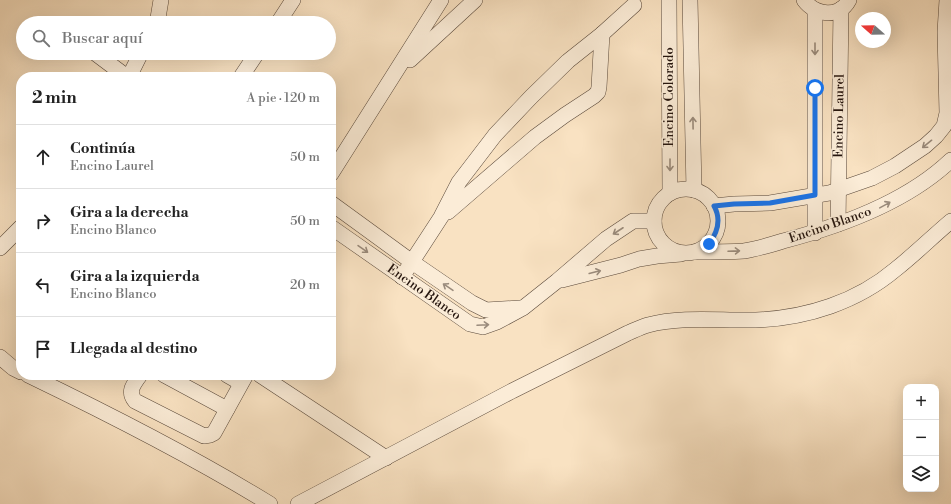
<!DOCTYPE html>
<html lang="es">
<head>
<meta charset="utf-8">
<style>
	body { margin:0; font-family:"Libre Bodoni",serif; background:#f6f6f6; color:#222 }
	.controls { position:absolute; right:12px; bottom:12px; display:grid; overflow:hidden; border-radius:8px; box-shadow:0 4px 16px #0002 }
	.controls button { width:36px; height:36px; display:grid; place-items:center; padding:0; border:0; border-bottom:1px solid #e0e0e0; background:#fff; color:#222; font:20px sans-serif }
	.compass { position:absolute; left:855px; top:12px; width:36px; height:36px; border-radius:50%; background:#fff; box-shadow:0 4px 16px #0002; rotate:290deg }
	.stop { position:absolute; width:12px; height:12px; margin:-9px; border:3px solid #1a73e8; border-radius:50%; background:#fff }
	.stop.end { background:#1a73e8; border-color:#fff; box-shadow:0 1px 4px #0008 }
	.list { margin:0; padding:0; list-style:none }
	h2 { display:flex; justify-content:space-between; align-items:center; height:52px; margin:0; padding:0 16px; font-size:17px }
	h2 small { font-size:13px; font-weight:400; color:#767676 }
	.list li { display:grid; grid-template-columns:26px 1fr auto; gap:12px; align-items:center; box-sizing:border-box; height:64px; padding:0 16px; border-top:1px solid #e0e0e0 }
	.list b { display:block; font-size:15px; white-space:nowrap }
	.list p { margin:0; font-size:13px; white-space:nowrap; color:#767676 }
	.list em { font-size:13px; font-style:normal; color:#767676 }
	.icon { flex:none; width:22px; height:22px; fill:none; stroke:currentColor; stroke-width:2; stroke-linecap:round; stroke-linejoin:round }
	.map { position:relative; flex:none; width:951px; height:504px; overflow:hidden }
	.search { position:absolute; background:#fff; box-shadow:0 4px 16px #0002; left:16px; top:16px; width:320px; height:44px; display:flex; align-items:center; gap:10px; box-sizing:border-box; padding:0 14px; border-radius:22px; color:#767676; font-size:15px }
	.panel { position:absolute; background:#fff; box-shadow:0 4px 16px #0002; left:16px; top:72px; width:320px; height:308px; border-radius:16px }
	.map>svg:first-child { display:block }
</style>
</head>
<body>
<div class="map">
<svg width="951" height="504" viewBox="0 0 951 504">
	<rect width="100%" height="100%" fill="#f9e2c2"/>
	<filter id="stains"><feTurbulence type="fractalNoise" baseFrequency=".005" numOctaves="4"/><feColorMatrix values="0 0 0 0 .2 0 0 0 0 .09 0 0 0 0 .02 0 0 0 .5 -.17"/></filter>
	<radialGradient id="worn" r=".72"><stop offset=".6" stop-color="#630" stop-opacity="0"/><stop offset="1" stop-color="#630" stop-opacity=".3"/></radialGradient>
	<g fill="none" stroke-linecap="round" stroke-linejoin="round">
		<g stroke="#59483a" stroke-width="16">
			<g id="minor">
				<polyline points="669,0 670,193"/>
				<polyline points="690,0 694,190"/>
				<path d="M804,0C815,15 839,19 849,0"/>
				<polyline points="815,10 815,233"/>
				<polyline points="156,23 158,18 161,0"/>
				<polyline points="278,23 293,0"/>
				<polyline points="95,53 127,77"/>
				<polyline points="410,60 475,0"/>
				<polyline points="129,77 141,53"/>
				<polyline points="241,77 257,53"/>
				<polyline points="331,174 441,0"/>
				<circle cx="686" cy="221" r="32"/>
				<polyline points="331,203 412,262 472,303 486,310 520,308"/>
				<polyline points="714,206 734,204 770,203 829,193 872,178 895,166 925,146 936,136 944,126 947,113 945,32 947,0"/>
				<polyline points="448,212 535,137 565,115 594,96 598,92 599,87 602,34"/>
				<polyline points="838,224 841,9"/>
				<polyline points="331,227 470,324 483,327 497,322 523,308 557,281 606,239 633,221 654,221"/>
				<polyline points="0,248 21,227"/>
				<path d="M695,252C711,252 728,252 744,251C757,249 770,245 783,241C841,226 907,202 951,160"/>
				<polyline points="402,277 441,217 459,182 495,135 531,97 568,61 602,34 634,5"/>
				<polyline points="562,280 621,265 639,259 657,256 681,254"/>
				<polyline points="0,357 13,368 21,372"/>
				<path d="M28,375C111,415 192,456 270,504"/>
				<path d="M140,375C134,384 127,391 135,401L204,436L210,435L214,433L246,375"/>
				<polyline points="164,375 227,409"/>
				<polyline points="227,375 241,383"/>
				<polyline points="260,375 386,458"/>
				<path d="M298,504L512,391L628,333C635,330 641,327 648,325C683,316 720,321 756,320C807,318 857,302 896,269C915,254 932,237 951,221"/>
			</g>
		</g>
		<use href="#minor" stroke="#fbecd7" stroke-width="15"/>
	</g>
	<defs><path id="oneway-shaft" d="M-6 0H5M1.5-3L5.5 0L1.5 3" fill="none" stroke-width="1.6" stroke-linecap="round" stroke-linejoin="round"/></defs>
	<g stroke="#9a8b7c">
		<use href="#oneway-shaft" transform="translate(815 49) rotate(90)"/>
		<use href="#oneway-shaft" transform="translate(693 123) rotate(-91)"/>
		<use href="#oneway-shaft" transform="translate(927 144) rotate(141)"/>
		<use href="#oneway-shaft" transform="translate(670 165) rotate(90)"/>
		<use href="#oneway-shaft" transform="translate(885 205) rotate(-29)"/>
		<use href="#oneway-shaft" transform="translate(618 231) rotate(147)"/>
		<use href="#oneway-shaft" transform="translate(363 249) rotate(35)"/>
		<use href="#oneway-shaft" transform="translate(734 251) rotate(-2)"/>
		<use href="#oneway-shaft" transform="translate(595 272) rotate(-14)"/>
		<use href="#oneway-shaft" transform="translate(448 287) rotate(-146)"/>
		<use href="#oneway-shaft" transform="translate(483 325) rotate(-3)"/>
	</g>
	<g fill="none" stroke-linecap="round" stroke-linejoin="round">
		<path stroke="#1a73e8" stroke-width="5" d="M709,244C717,233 722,220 714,206L734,204L770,203L815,195V88"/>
	</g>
	<g text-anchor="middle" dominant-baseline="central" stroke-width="3" stroke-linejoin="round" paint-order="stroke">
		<g font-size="13" fill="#24140d" stroke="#fbecd7">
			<text transform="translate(669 97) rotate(-90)">Encino Colorado</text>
			<text transform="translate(839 116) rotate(-89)">Encino Laurel</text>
			<text transform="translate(830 225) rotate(-19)">Encino Blanco</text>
			<text transform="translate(424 292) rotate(35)">Encino Blanco</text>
		</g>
	</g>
	<rect width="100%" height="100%" filter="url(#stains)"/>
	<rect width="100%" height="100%" fill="url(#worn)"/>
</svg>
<div class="controls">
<button>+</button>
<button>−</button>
<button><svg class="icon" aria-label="layers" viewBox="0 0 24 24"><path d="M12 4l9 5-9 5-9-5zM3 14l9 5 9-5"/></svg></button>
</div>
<svg class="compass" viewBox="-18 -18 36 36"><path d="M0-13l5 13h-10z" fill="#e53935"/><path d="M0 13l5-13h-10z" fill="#767676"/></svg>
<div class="stop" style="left:815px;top:88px"></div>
<div class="stop end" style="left:709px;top:244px"></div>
<div class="search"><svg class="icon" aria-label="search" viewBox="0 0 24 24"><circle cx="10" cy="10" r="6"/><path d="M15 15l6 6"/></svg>Buscar aquí</div>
<section class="panel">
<h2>2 min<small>A pie · 120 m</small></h2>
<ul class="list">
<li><svg class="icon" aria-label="ahead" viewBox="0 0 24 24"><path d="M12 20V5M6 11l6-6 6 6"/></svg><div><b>Continúa</b><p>Encino Laurel</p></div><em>50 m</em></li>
<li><svg class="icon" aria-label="right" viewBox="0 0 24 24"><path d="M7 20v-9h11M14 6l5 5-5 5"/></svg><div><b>Gira a la derecha</b><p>Encino Blanco</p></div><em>50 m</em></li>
<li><svg class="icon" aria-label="left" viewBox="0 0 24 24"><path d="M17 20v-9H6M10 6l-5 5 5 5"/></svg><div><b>Gira a la izquierda</b><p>Encino Blanco</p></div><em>20 m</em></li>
<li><svg class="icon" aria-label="arrive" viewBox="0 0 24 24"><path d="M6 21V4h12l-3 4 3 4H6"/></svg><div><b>Llegada al destino</b></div></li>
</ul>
</section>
</div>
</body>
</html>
